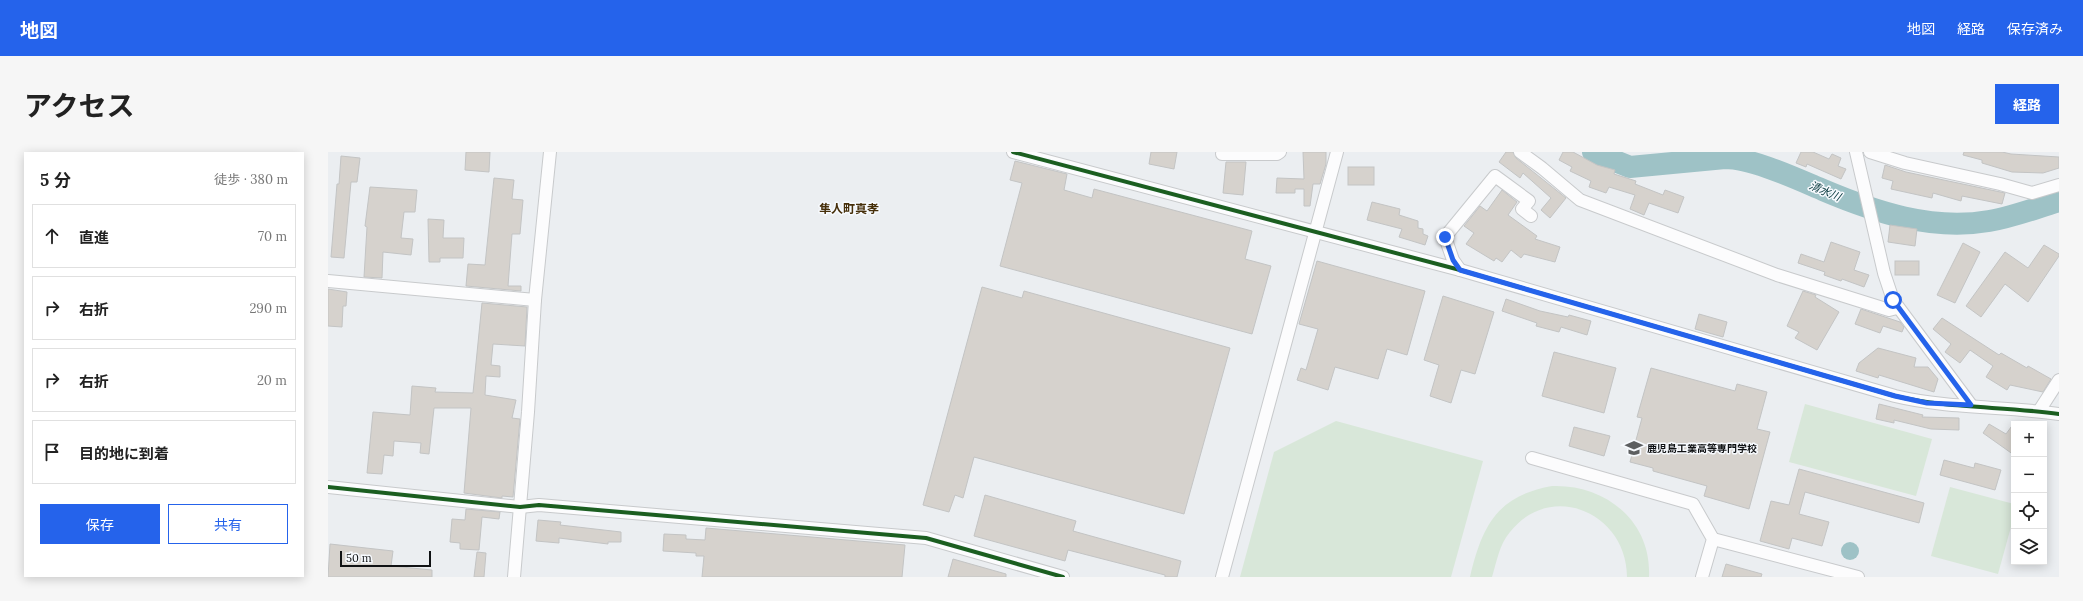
<!DOCTYPE html>
<html lang="ja">
<head>
<meta charset="utf-8">
<style>
	body { margin:0; font-family:Lora,"Noto Sans JP",serif; background:#f6f6f6; color:#222 }
	.controls { position:absolute; right:12px; bottom:12px; display:grid; overflow:hidden; border-radius:0px; box-shadow:0 2px 10px #0003 }
	.controls button { width:36px; height:36px; display:grid; place-items:center; padding:0; border:0; border-bottom:1px solid #e0e0e0; background:#fff; color:#222; font:20px sans-serif }
	.scale { position:absolute; left:12px; bottom:10px; width:91px; box-sizing:border-box; padding-left:4px; border:2px solid #101214; border-top:0; font-size:11px; line-height:14px; white-space:nowrap; color:#101214; -webkit-text-stroke:3px #f7fafe; paint-order:stroke }
	.stop { position:absolute; width:12px; height:12px; margin:-9px; border:3px solid #2563eb; border-radius:50%; background:#fff }
	.stop.end { background:#2563eb; border-color:#fff; box-shadow:0 1px 4px #0008 }
	.list { margin:0; padding:0; list-style:none }
	h2 { display:flex; justify-content:space-between; align-items:center; height:52px; margin:0; padding:0 16px; font-size:17px }
	h2 small { font-size:13px; font-weight:400; color:#767676 }
	.list li { display:grid; grid-template-columns:26px 1fr auto; gap:12px; align-items:center; box-sizing:border-box; height:64px; margin:0 8px 8px; padding:0 8px; border:1px solid #e0e0e0; border-radius:0px }
	.list b { display:block; font-size:15px; white-space:nowrap }
	.list em { font-size:13px; font-style:normal; color:#767676 }
	.actions { display:flex; gap:8px; padding:12px 16px }
	.actions a { flex:1; padding:9px 0; border:1px solid #2563eb; border-radius:0px; text-align:center; font-size:14px; color:#2563eb }
	.actions .main { background:#2563eb; color:#fff }
	.icon { flex:none; width:22px; height:22px; fill:none; stroke:currentColor; stroke-width:2; stroke-linecap:round; stroke-linejoin:round }
	.map { position:relative; flex:none; width:1731px; height:425px; overflow:hidden; border-radius:0px }
	header { display:flex; align-items:center; gap:24px; box-sizing:border-box; height:56px; padding:0 20px; background:#2563eb; color:#fff }
	header strong { font-size:19px }
	nav { display:flex; gap:22px; margin-inline-start:auto; font-size:14px }
	.intro { display:flex; align-items:center; justify-content:space-between; box-sizing:border-box; height:96px; padding:0 24px }
	h1 { margin:0; font-size:28px }
	.button { padding:10px 18px; border-radius:0px; background:#2563eb; color:#fff; font-size:14px; font-weight:700 }
	main { display:flex; gap:24px; padding:0 24px }
	aside { flex:1; background:#fff; border-radius:0px; box-shadow:0 2px 10px #0003 }
	.map>svg:first-child { display:block }
</style>
</head>
<body>
<header>
<strong>地図</strong>
<nav><a>地図</a><a>経路</a><a>保存済み</a></nav>
</header>
<div class="intro"><h1>アクセス</h1><a class="button">経路</a></div>
<main>
<aside>
<h2>5 分<small>徒歩 · 380 m</small></h2>
<ul class="list">
<li><svg class="icon" aria-label="ahead" viewBox="0 0 24 24"><path d="M12 20V5M6 11l6-6 6 6"/></svg><div><b>直進</b></div><em>70 m</em></li>
<li><svg class="icon" aria-label="right" viewBox="0 0 24 24"><path d="M7 20v-9h11M14 6l5 5-5 5"/></svg><div><b>右折</b></div><em>290 m</em></li>
<li><svg class="icon" aria-label="right" viewBox="0 0 24 24"><path d="M7 20v-9h11M14 6l5 5-5 5"/></svg><div><b>右折</b></div><em>20 m</em></li>
<li><svg class="icon" aria-label="arrive" viewBox="0 0 24 24"><path d="M6 21V4h12l-3 4 3 4H6"/></svg><div><b>目的地に到着</b></div></li>
</ul>
<div class="actions"><a class="main">保存</a><a>共有</a></div>
</aside>
<div class="map">
<svg width="1731" height="425" viewBox="0 0 1731 425">
	<rect width="100%" height="100%" fill="#ebeef1"/>
	<g fill="#d8e7d9">
		<polygon points="1477,252 1604,287 1588,344 1461,310"/>
		<polygon points="1008,269 1155,309 1123,425 912,425 946,300"/>
		<path d="M1224,334C1277,332 1324,369 1321,425H1299C1299,361 1223,328 1182,380C1171,393 1169,409 1164,425H1142C1154,375 1168,344 1224,334Z"/>
		<polygon points="1622,335 1686,352 1686,364 1670,422 1603,404"/>
	</g>
	<circle fill="#9ec2c6" cx="1522" cy="399" r="9"/>
	<g fill="none" stroke-linecap="round" stroke-linejoin="round">
		<path stroke="#9ec2c6" stroke-width="22" d="M1265,0L1302,15L1397,6C1424,6 1469,27 1495,38C1547,60 1604,79 1661,69C1685,65 1708,56 1731,49"/>
	</g>
	<g fill="#d6d2cd" stroke="#c3c4c4">
		<polygon points="138,0 162,0 161,20 137,18"/>
		<polygon points="823,0 849,0 846,17 821,12"/>
		<polygon points="975,0 998,0 998,12 992,32 985,32 982,54 976,54 976,37 967,37 967,41 948,41 949,26 976,27"/>
		<polygon points="1178,0 1185,0 1188,6 1238,46 1222,66 1213,58 1223,46 1195,21 1192,26 1171,10"/>
		<polygon points="1235,0 1245,0 1269,13 1287,18 1286,22 1308,29 1307,32 1335,43 1337,38 1356,45 1350,61 1321,51 1316,63 1302,57 1307,43 1281,35 1278,41 1261,35 1263,29 1242,19 1244,15 1231,8"/>
		<polygon points="1473,0 1485,0 1501,7 1504,2 1513,6 1510,14 1518,17 1513,27 1479,12 1478,15 1468,11"/>
		<polygon points="1636,0 1674,0 1683,2 1731,5 1731,16 1715,21 1684,20 1654,11 1654,8 1635,3"/>
		<polygon points="13,4 32,6 29,30 23,30 16,106 3,105 9,32 11,32"/>
		<polygon points="687,9 739,22 736,38 764,46 766,37 924,79 917,107 943,114 924,182 672,114 694,31 682,28"/>
		<polygon points="898,10 918,10 915,43 895,41"/>
		<polygon points="1557,13 1578,20 1677,41 1674,52 1634,44 1633,49 1605,41 1604,46 1563,37 1565,29 1554,26"/>
		<rect x="1020" y="15" width="26" height="18"/>
		<polygon points="166,26 186,28 184,47 195,48 192,82 184,82 180,134 193,134 193,139 138,134 140,112 157,113"/>
		<polygon points="42,35 89,38 87,60 76,60 73,86 85,87 83,103 55,100 54,126 36,125 39,75 37,74"/>
		<polygon points="1174,38 1189,50 1180,63 1209,84 1207,87 1232,95 1227,110 1196,102 1193,106 1183,98 1174,110 1168,106 1166,109 1138,92 1146,81 1136,74 1152,54 1159,59"/>
		<polygon points="1044,50 1072,57 1071,63 1090,69 1090,76 1095,77 1095,82 1100,84 1097,93 1071,85 1074,77 1039,68"/>
		<polygon points="100,67 116,68 115,86 136,86 135,106 112,106 112,110 101,110"/>
		<polygon points="1562,73 1589,77 1587,94 1560,90"/>
		<polygon points="1503,90 1532,100 1526,118 1541,123 1536,135 1514,127 1513,129 1496,123 1497,120 1470,111 1473,102 1496,110"/>
		<polygon points="1635,91 1652,100 1627,151 1609,143"/>
		<polygon points="1716,93 1731,102 1731,104 1700,150 1677,132 1653,165 1638,154 1677,100 1700,116"/>
		<polygon points="989,109 1097,139 1079,203 1059,197 1050,227 1007,215 1000,238 969,228 973,216 978,218 990,177 971,172"/>
		<rect x="1567" y="109" width="24" height="14"/>
		<polygon points="654,135 694,146 696,139 902,196 856,362 646,305 635,346 627,343 621,360 595,353"/>
		<polygon points="0,137 19,140 18,154 15,154 14,175 0,174"/>
		<polygon points="1475,139 1488,143 1487,145 1511,160 1489,198 1467,186 1471,180 1459,174"/>
		<polygon points="1115,144 1166,160 1147,222 1133,218 1123,251 1102,244 1111,213 1096,208"/>
		<polygon points="1178,147 1212,159 1240,165 1241,163 1263,169 1259,183 1233,175 1231,180 1208,174 1209,171 1174,159"/>
		<polygon points="154,151 199,155 197,194 165,192 163,213 172,214 172,225 158,224 157,243 188,248 184,266 192,267 185,345 174,344 174,346 136,341 143,256 106,256 101,302 92,301 93,291 66,289 65,304 56,303 54,322 39,321 45,260 82,263 84,234 108,236 107,240 145,241"/>
		<polygon points="1533,157 1572,170 1576,175 1574,180 1555,174 1552,181 1527,172"/>
		<polygon points="1371,162 1399,170 1395,185 1367,177"/>
		<polygon points="1614,166 1671,203 1673,201 1699,216 1700,214 1723,227 1715,240 1682,233 1679,238 1658,225 1665,214 1642,198 1632,211 1617,200 1623,192 1605,177"/>
		<polygon points="1550,196 1588,206 1586,215 1600,215 1610,227 1606,240 1551,223 1550,226 1528,219 1531,211"/>
		<polygon points="1226,200 1288,216 1276,261 1214,244"/>
		<polygon points="1323,216 1407,239 1409,232 1439,240 1429,277 1442,280 1421,357 1376,344 1379,334 1325,319 1325,316 1302,310 1314,266 1309,265"/>
		<polygon points="1551,252 1595,263 1594,265 1631,266 1631,278 1603,277 1566,268 1566,271 1548,267"/>
		<polygon points="1686,271 1686,303 1655,281 1661,272 1678,282"/>
		<polygon points="1246,275 1282,284 1276,304 1241,294"/>
		<polygon points="1616,308 1646,316 1647,311 1673,318 1667,338 1612,323"/>
		<polygon points="1471,317 1596,351 1591,371 1477,340 1471,362 1501,370 1494,394 1464,386 1461,397 1432,389 1443,349 1461,353"/>
		<polygon points="657,343 748,369 745,379 853,409 849,425 837,425 837,423 740,398 737,409 646,384"/>
		<polygon points="138,357 172,360 171,367 154,365 151,398 132,397 132,391 122,390 124,367 137,368"/>
		<polygon points="210,368 233,370 232,373 293,380 293,390 280,390 280,392 231,386 231,391 208,389"/>
		<polygon points="378,376 577,393 574,425 374,425 376,404 368,404 368,401 335,399 336,382 358,383 358,387 377,388"/>
		<polygon points="2,392 65,399 63,414 104,418 104,425 0,425"/>
		<polygon points="149,400 158,401 156,425 146,425"/>
		<polygon points="625,407 678,422 678,425 620,425"/>
		<polygon points="1398,412 1434,422 1433,425 1394,425"/>
	</g>
	<g fill="none" stroke-linecap="round" stroke-linejoin="round">
		<g stroke="#c8cacc" stroke-width="14">
			<g id="minor">
				<path d="M685,0L1132,118L1567,244C1621,257 1676,254 1731,262"/>
				<polyline points="1192,0 1214,16 1252,48 1449,123 1561,158 1569,156"/>
				<polyline points="1528,0 1556,121 1565,148 1643,253"/>
				<polyline points="1542,0 1577,11 1672,32 1704,41 1731,33"/>
				<polyline points="894,2 949,2 952,0"/>
				<polyline points="1132,118 1125,108 1117,85 1167,24 1201,49 1194,57 1203,64"/>
				<polyline points="0,129 207,148"/>
				<polyline points="1711,259 1731,228"/>
				<polyline points="1204,306 1365,352 1385,387 1374,425"/>
				<polyline points="0,335 192,355 211,353 598,386 735,425"/>
				<polyline points="1385,387 1530,425"/>
				<polyline points="186,425 200,260 207,148 222,0"/>
				<polyline points="894,425 1009,0"/>
			</g>
		</g>
		<use href="#minor" stroke="#fcfcfd" stroke-width="12"/>
		<g stroke="#f7fafe" stroke-width="6">
			<g id="cycleway">
				<path d="M685,0L1132,118L1567,244C1621,257 1676,254 1731,262"/>
				<polyline points="0,335 192,355 211,353 598,386 735,425"/>
			</g>
		</g>
		<use href="#cycleway" stroke="#1b5e20" stroke-width="4"/>
	</g>
	<g fill="none" stroke-linecap="round" stroke-linejoin="round">
		<polyline stroke="#2563eb" stroke-width="5" points="1117,85 1125,108 1132,118 1567,244 1599,251 1643,253 1565,148"/>
	</g>
	<defs>
		<g id="university-bare" transform="scale(1.38)"><path d="M0-5L7-2L0 1L-7-2ZM-4 1L0 2.5L4 1V4Q0 6-4 4Z" fill="#5d5f61" stroke="#f7fafe" stroke-width="2.5" paint-order="stroke"/></g>
	</defs>
	<g fill-rule="evenodd">
		<use href="#university-bare" x="1306" y="296"/>
	</g>
	<g text-anchor="middle" dominant-baseline="central" stroke-width="3" stroke-linejoin="round" paint-order="stroke">
		<g font-size="10" font-weight="bold" fill="#101214" stroke="#f7fafe" text-anchor="start">
			<text x="1319" y="296">鹿児島工業高等専門学校</text>
		</g>
		<g font-size="11" font-style="italic" fill="#06373c" stroke="#f7fafe">
			<text transform="translate(1497 39) rotate(23)">清水川</text>
		</g>
		<g font-size="12" font-weight="bold" fill="#462f0a" stroke="#f7fafe">
			<text x="521" y="56">隼人町真孝</text>
		</g>
	</g>
</svg>
<div class="controls">
<button>+</button>
<button>−</button>
<button><svg class="icon" aria-label="locate" viewBox="0 0 24 24"><circle cx="12" cy="12" r="6"/><path d="M12 2v4M12 18v4M2 12h4M18 12h4"/></svg></button>
<button><svg class="icon" aria-label="layers" viewBox="0 0 24 24"><path d="M12 4l9 5-9 5-9-5zM3 14l9 5 9-5"/></svg></button>
</div>
<div class="scale">50 m</div>
<div class="stop" style="left:1565px;top:148px"></div>
<div class="stop end" style="left:1117px;top:85px"></div>
</div>
</main>
</body>
</html>
